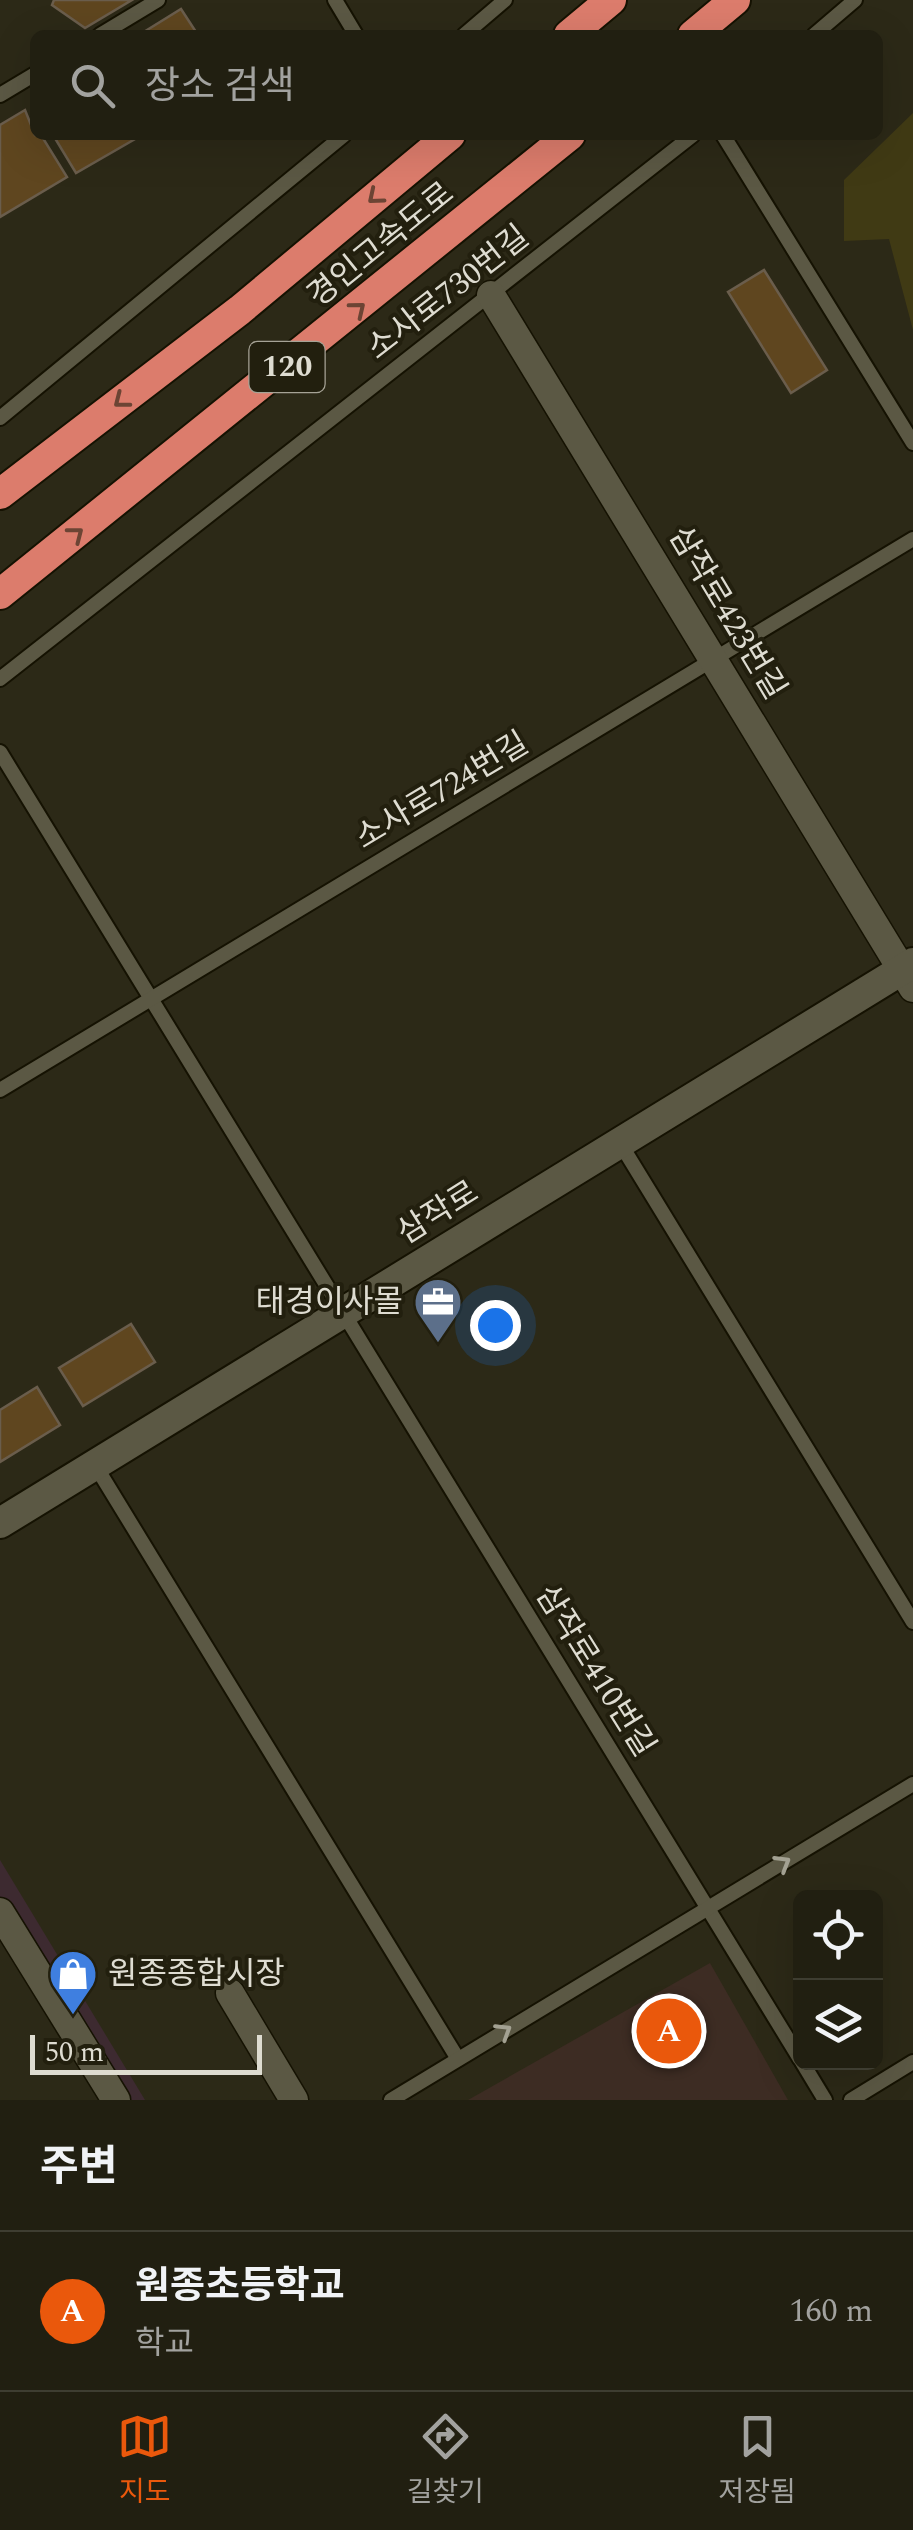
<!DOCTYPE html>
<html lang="ko">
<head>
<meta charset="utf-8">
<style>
	body { margin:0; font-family:Spectral,"Noto Sans KR",serif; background:#29271a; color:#f1f3f6 }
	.controls { position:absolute; right:30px; bottom:30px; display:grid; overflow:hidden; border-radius:15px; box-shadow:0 10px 40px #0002 }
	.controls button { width:90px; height:90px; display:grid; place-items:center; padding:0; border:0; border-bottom:2px solid #3e3d31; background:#211f11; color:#f1f3f6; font:50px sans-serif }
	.scale { position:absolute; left:30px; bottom:25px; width:232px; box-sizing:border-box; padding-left:10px; border:5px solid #dedcd1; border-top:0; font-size:28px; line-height:35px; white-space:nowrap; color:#dedcd1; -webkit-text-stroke:8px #221f0e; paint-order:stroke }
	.you { position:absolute; left:495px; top:1325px; width:35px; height:35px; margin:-25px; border:8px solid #fff; border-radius:50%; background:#1a73e8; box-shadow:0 0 0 15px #1a73e833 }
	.badge { display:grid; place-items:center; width:65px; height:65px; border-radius:50%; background:#ea580c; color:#fff; font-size:32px; font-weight:700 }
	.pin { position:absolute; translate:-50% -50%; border:5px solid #fff; box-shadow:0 2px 10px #0006 }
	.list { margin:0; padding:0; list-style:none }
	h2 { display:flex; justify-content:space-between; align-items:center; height:130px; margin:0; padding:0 40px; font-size:42px }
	h2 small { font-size:32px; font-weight:400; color:#a2a29f }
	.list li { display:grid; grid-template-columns:65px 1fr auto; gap:30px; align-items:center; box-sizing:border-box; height:160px; padding:0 40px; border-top:2px solid #3e3d31 }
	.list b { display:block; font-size:38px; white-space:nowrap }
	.list p { margin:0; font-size:32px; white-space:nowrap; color:#a2a29f }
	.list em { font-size:32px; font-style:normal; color:#a2a29f }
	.icon { flex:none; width:55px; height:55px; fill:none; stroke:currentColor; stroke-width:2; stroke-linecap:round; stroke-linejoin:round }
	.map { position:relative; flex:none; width:913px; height:2100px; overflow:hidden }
	.search { position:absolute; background:#211f11; box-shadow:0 10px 40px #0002; left:30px; right:30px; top:30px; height:110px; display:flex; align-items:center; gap:25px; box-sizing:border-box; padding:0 35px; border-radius:15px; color:#a2a29f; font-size:38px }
	.sheet { height:290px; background:#211f11 }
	nav { display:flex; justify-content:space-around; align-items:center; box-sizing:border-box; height:140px; border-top:2px solid #3e3d31; background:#211f11; font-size:28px; color:#a2a29f }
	nav a { display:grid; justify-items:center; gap:5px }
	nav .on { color:#ea580c }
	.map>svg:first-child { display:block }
</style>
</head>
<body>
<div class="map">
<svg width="913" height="2100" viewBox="0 0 913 2100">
	<rect width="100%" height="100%" fill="#2c2917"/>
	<polygon fill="#3d2a30" points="0,1860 145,2100 102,2100 0,1932"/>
	<polygon fill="#3d2c23" points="710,1963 788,2100 468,2100"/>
	<polygon fill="#403a14" points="913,113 913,330 889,239 844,241 844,180"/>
	<g fill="#5f461f" stroke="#6a5d4c" stroke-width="2.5">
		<polygon points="54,0 132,0 85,28 52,5"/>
		<polygon points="181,9 198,35 139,35"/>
		<polygon points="25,110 35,135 41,135 67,177 0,217 0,125"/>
		<polygon points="53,135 142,135 76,173"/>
		<polygon points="764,270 827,370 791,393 728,292"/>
		<polygon points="131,1324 155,1362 83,1406 59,1368"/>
		<polygon points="37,1387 60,1425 0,1462 0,1410"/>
	</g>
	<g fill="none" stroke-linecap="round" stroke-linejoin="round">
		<g stroke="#151202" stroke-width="18">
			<g id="service">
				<polyline points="335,0 356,35"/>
				<polyline points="100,35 158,0"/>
				<polyline points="464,35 505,0"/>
				<polyline points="814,35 855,0"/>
				<polyline points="0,95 35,74"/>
				<polyline points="723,135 913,443"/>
				<polyline points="0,418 344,135"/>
				<polyline points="0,679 693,135"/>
				<polyline points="0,752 800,2059"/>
				<polyline points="0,1090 913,539"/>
				<polyline points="620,1143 913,1622"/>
				<polyline points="95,1465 458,2059"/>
				<polyline points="802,2062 825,2100"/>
				<polyline points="391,2100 913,1784"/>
				<polyline points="851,2100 913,2062"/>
			</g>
		</g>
		<g stroke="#151202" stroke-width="31">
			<g id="minor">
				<polyline points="491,295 913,988"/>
				<polyline points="0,1912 116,2100"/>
				<polyline points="230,1993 294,2100"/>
			</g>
		</g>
		<g stroke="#151202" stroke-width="34">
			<polyline id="tertiary" points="0,1523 913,963"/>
		</g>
		<g stroke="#151202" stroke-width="34">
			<g id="motorway">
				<polyline points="569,35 611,0"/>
				<polyline points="693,35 735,0"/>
				<polyline points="0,494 240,310 450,135"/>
				<polyline points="0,594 570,135"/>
			</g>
		</g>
		<use href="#service" stroke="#5b5844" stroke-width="14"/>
		<use href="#minor" stroke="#5b5844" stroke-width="28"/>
		<use href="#tertiary" stroke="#5b5844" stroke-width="30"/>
		<use href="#motorway" stroke="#dc7c6c" stroke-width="30"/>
	</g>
	<defs><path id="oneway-chevron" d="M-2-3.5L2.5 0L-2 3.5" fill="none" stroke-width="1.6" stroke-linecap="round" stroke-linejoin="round" transform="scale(2.5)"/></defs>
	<g stroke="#6c4434">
		<use href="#oneway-chevron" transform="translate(375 197) rotate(140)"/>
		<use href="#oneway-chevron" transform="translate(358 309) rotate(-39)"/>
		<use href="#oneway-chevron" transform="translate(121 401) rotate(142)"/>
		<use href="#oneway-chevron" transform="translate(76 534) rotate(-38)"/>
	</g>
	<g stroke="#a3a192">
		<use href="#oneway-chevron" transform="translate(783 1863) rotate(-31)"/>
		<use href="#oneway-chevron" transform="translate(504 2031) rotate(-32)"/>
	</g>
	<defs>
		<g id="office-pin" transform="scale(2.5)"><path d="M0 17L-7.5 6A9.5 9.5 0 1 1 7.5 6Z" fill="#5c6f8a" stroke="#221f0e"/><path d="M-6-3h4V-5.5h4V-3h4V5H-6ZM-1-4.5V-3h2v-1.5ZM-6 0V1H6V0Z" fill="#fff"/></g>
		<g id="shop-pin" transform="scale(2.5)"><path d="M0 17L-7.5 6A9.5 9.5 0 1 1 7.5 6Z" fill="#3f7fe0" stroke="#221f0e"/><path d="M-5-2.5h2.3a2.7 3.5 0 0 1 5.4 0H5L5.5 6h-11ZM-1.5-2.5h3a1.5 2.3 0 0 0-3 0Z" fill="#fff"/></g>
	</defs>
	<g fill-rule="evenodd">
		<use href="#office-pin" x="438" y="1302"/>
		<use href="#shop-pin" x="73" y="1974"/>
	</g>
	<g text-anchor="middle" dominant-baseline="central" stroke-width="8" stroke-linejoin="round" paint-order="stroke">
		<rect fill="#221f0e" stroke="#a6a396" stroke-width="2.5" x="249.5" y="342" width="75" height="50" rx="8"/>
		<g font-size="30" font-weight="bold" fill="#dedcd1">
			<text x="287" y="367">120</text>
		</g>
		<g font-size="32" fill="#dedcd1" stroke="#221f0e">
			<text transform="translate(381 245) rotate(-39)">경인고속도로</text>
			<text transform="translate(448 293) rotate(-38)">소사로730번길</text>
			<text transform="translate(727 613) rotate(59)">삼작로423번길</text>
			<text transform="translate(442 791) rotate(-31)">소사로724번길</text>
			<text transform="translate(438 1213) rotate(-32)">삼작로</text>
			<text transform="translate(595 1671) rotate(58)">삼작로410번길</text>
		</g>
		<g font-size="32" fill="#dedcd1" stroke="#221f0e" text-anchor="end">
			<text x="403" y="1302">태경이사몰</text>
			<text x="108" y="1974" text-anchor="start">원종종합시장</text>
		</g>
	</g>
</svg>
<div class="controls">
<button><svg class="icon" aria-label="locate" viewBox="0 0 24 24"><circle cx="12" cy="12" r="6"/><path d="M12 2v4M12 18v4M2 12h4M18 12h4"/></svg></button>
<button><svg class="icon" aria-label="layers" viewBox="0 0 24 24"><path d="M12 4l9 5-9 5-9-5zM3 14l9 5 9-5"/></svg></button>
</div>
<div class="scale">50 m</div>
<div class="you"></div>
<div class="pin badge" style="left:669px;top:2031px">A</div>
<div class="search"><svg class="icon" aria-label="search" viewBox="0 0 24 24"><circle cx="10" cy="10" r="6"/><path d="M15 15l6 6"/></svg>장소 검색</div>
</div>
<section class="sheet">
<h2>주변<small></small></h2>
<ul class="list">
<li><span class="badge">A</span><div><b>원종초등학교</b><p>학교</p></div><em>160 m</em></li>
</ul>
</section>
<nav>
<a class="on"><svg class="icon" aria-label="map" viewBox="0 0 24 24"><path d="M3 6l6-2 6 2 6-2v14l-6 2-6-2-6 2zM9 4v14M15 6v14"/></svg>지도</a>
<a><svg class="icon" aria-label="directions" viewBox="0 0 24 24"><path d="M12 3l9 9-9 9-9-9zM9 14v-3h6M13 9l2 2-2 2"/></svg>길찾기</a>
<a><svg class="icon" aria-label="saved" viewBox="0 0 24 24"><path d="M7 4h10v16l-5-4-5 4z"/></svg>저장됨</a>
</nav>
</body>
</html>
